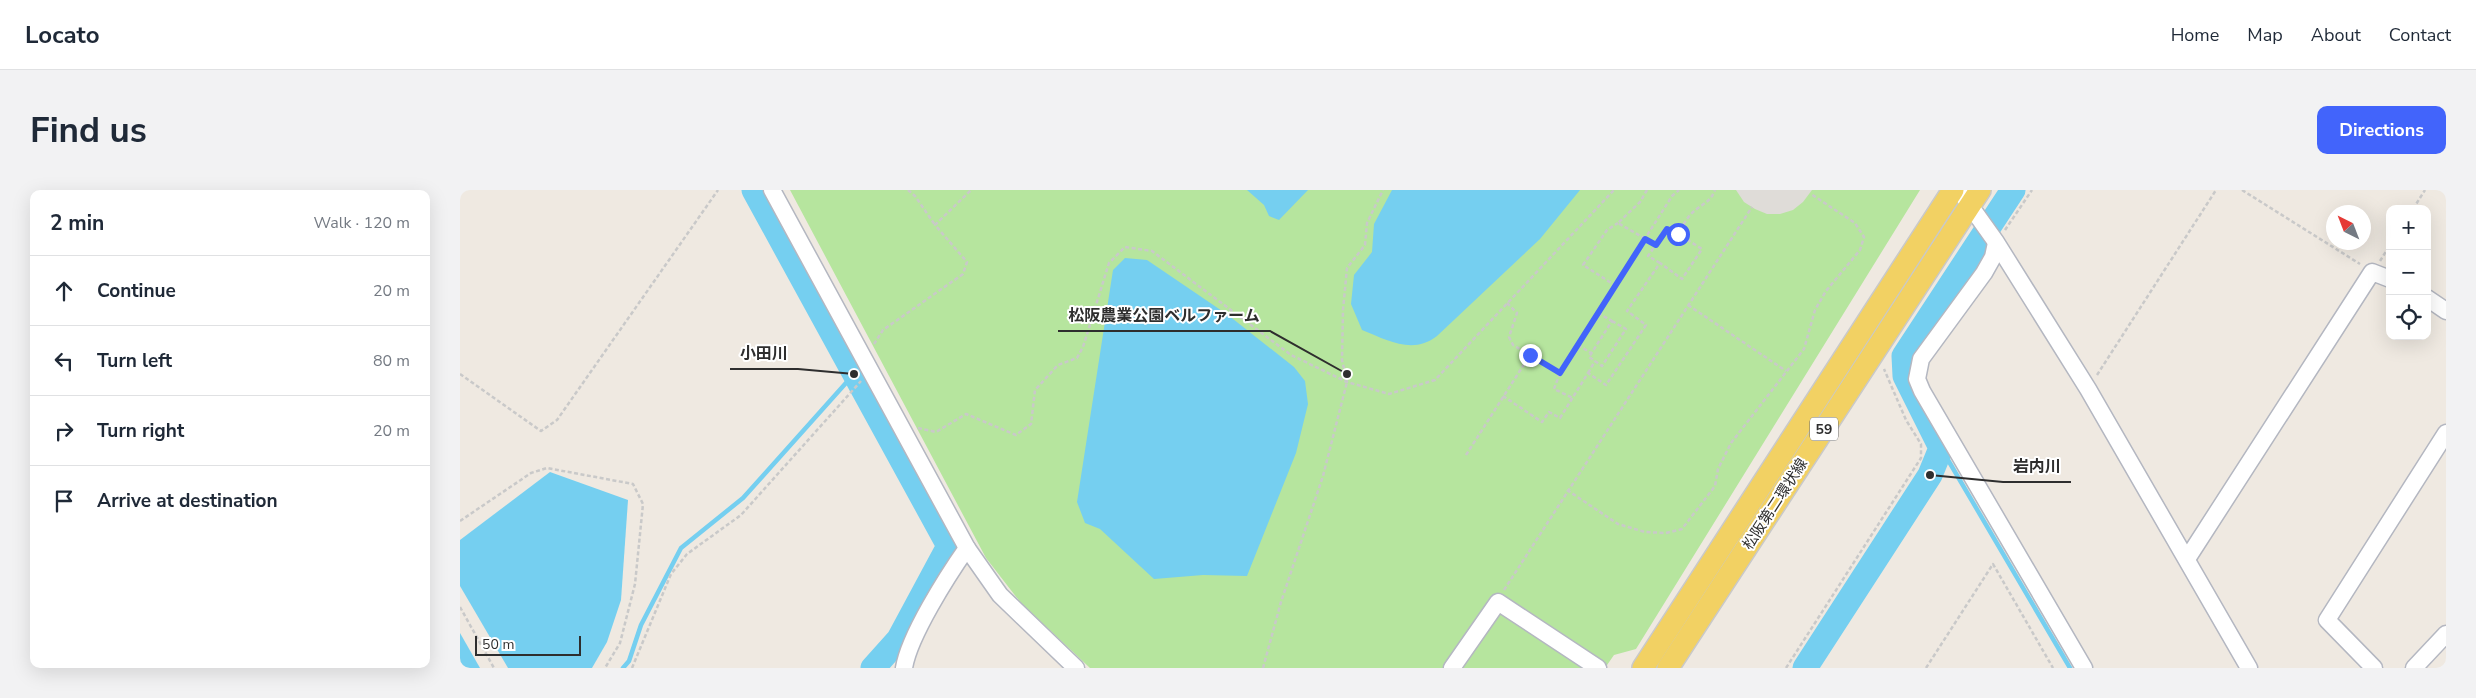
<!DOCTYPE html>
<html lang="en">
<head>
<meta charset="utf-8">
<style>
	body { margin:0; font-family:"Nunito Sans","Noto Sans JP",sans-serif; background:#f2f2f3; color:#1f2937 }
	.controls { position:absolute; right:15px; top:15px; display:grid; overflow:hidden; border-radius:10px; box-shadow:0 5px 20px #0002 }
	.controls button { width:45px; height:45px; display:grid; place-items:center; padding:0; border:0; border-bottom:1px solid #e0e1e3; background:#fff; color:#1f2937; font:25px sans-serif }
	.compass { position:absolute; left:1866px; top:15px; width:45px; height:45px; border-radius:50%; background:#fff; box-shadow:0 5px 20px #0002; rotate:318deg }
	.scale { position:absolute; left:15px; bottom:12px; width:106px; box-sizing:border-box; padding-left:5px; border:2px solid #2e2e2e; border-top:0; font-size:14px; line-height:18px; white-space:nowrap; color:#2e2e2e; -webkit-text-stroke:4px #fff; paint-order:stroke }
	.stop { position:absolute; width:15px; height:15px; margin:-11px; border:4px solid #4264fb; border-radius:50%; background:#fff }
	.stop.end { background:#4264fb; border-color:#fff; box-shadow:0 1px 5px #0008 }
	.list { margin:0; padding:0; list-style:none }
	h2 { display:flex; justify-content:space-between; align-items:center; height:65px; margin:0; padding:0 20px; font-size:21px }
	h2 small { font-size:16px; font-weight:400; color:#747a83 }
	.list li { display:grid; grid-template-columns:32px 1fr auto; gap:15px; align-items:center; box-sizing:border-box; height:70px; padding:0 20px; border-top:1px solid #e0e1e3 }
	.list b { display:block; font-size:19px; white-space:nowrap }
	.list em { font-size:16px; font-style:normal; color:#747a83 }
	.icon { flex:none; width:28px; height:28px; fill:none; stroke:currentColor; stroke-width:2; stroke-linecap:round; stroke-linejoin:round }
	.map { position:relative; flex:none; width:1986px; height:478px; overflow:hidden; border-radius:10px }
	header { display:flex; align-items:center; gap:30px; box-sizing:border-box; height:70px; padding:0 25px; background:#fff; border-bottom:1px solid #e0e1e3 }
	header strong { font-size:24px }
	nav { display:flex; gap:28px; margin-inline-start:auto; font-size:18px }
	.intro { display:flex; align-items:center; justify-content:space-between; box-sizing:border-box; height:120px; padding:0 30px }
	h1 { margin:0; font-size:35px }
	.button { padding:12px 22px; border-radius:10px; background:#4264fb; color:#fff; font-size:18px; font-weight:700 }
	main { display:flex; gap:30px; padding:0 30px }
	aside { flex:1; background:#fff; border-radius:10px; box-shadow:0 5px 20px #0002 }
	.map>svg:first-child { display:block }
</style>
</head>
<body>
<header>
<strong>Locato</strong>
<nav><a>Home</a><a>Map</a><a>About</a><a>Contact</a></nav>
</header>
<div class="intro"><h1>Find us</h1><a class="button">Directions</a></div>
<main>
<aside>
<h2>2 min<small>Walk · 120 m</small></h2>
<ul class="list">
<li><svg class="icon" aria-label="ahead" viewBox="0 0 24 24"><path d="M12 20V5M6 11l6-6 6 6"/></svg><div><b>Continue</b></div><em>20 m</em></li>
<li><svg class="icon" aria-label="left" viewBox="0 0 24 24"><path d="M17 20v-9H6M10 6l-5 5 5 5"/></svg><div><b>Turn left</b></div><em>80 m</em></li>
<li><svg class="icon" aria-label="right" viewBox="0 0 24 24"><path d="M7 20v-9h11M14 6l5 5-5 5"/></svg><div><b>Turn right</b></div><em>20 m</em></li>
<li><svg class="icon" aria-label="arrive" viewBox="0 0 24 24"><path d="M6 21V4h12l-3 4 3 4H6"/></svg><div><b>Arrive at destination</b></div></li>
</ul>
</aside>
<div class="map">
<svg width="1986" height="478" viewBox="0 0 1986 478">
	<rect width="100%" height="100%" fill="#efe9e1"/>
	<polygon fill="#b6e59e" points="330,0 1460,0 1176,459 1154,465 1145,478 630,478 561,413 526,368"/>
	<polygon fill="#dfdcd8" points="1276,0 1352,0 1343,12 1333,20 1320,24 1307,24 1295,19 1284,12"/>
	<g fill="#75cff0">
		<polygon points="787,0 848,0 819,30 809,26 804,15"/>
		<path d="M932,0H1120L1080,49L977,146C953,165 927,150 902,140L891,114L894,85L912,62L914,34Z"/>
		<polygon points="665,68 687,70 768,125 834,177 845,191 848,214 836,263 787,386 743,385 694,389 640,339 625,333 617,312 653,80"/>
		<polygon points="90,282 168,310 161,410 147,452 132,478 48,478 0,396 0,350"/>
		<polygon points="0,443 20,478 0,478"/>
	</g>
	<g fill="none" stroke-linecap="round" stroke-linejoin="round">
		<g stroke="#75cff0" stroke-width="4.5">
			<polyline points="1481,258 1610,478"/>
			<polyline points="163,478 169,471 181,435 221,358 283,308 394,184"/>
		</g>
		<g stroke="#75cff0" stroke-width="25">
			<polyline points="294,0 489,356 439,449 413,478"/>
			<polyline points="1345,478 1470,285 1481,258 1445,186 1444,166 1553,0"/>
		</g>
		<g stroke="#b4b7c1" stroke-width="19">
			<g id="minor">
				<polyline points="312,0 507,358 540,405 616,478"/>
				<polyline points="1499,0 1536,52 1628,199 1789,478"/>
				<polyline points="1536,53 1533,67 1524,83 1461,169 1457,189 1462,201 1624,478"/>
				<polyline points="1967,108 1986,121"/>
				<polyline points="1727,369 1912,82 1930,89"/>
				<path d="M444,478C449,446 488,385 507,358"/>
				<polyline points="992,478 1038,412 1138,478"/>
				<polyline points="1914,478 1867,430 1986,243"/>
				<polyline points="1954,478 1986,444"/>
			</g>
		</g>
		<g stroke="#c9c9c9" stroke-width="24">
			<g id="major">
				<polyline points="1183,478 1493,0"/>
				<polyline points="1208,478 1520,0"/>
			</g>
		</g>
		<g stroke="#c9c9c9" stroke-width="2.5" stroke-dasharray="4 2.5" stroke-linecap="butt">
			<polyline points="448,0 455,6 475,35"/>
			<polyline points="1187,0 1180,12 1158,33 1196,55"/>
			<polyline points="1782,0 1900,74"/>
			<polyline points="1953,19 1965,0"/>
			<polyline points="1545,40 1572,0"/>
			<polyline points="1920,71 1930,55"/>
			<polyline points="1200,73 1188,66 1207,39 1217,43"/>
			<polyline points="1156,96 1123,75 1147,40 1158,33"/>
			<polyline points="1047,113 1057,123 1049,147 1053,155 1100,183 1212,6 1219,0"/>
			<polyline points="1228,115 1326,181"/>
			<polyline points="1138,123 1152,131"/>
			<polygon points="1152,131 1166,139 1142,176 1129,167"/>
			<polyline points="414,154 423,140 503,84 507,72 475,35 511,0"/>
			<polyline points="1118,155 1131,163"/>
			<polyline points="1100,183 1094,199 1113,208"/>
			<polyline points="1128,183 1135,171"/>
			<polyline points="0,184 81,241 97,230 258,0"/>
			<polyline points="1637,185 1756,0"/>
			<path d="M1043,206L1082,232L1089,222L1100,228L1128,183L1146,195L1186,135L1167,121L1200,73L1222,89L1242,59L1218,44C1222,37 1226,29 1232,23C1240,15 1251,12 1255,0"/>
			<polyline points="458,238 476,242 506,224 556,245 571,234 575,200 598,175 617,168 623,157 649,73 665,57 692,61 831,165 887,192 929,204 975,190 1154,0"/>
			<polyline points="1006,265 1070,165"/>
			<polyline points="1107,300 1158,334 1185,342 1206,343 1222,339 1255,296 1258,279 1271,253 1344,159 1355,120 1366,101 1400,60 1404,47 1395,33 1351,4"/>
			<polyline points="0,331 71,283 87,278 173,294 183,314 175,394 160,453 145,478"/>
			<polyline points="1044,400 1292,17"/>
			<polyline points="0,417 34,478"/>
			<polyline points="172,478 211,384 227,364 281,325 401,191"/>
			<polyline points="803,478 821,412 863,286 887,192 882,170 883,120 887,78 905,55 907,33 923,0"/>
			<polyline points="1326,478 1461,268 1461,254 1446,230 1424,179"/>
			<polyline points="1466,478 1533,374 1593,478"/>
		</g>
		<use href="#minor" stroke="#fff" stroke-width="16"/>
		<use href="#major" stroke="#f2d163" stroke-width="21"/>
	</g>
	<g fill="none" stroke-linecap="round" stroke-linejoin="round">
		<polyline stroke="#4264fb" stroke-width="6" points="1070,165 1100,183 1185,49 1196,55 1207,39 1218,44"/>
	</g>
	<g text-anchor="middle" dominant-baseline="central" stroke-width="4" stroke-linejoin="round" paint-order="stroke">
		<rect fill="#fff" stroke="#6d6d6d" stroke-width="1" x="1350" y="227.5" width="28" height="23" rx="4"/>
		<g font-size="14" font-weight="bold" fill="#2e2e2e">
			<text x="1364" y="239">59</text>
		</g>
		<g font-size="15" fill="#2e2e2e" stroke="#fff">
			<text transform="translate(1315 314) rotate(-57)">松阪第二環状線</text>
		</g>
	</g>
	<path fill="none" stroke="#2e2e2e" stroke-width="2" d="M887 184L810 141H598M394 184L338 179H270M1470 285L1543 292H1611"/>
	<g fill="#2e2e2e" stroke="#fff" stroke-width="2">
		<circle cx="887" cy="184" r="5"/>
		<circle cx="394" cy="184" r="5"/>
		<circle cx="1470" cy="285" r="5"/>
	</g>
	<g font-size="16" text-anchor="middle" font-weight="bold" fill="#2e2e2e" stroke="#fff" stroke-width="4" stroke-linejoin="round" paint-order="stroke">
		<text x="704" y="131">松阪農業公園ベルファーム</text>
		<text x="304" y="169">小田川</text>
		<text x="1577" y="282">岩内川</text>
	</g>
</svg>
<div class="controls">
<button>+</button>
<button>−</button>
<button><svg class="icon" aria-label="locate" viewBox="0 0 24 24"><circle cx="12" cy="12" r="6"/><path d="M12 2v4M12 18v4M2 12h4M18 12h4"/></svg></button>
</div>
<svg class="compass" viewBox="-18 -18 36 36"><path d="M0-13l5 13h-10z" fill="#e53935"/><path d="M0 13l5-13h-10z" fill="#747a83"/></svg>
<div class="scale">50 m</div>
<div class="stop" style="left:1218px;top:44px"></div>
<div class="stop end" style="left:1070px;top:165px"></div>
</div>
</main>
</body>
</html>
